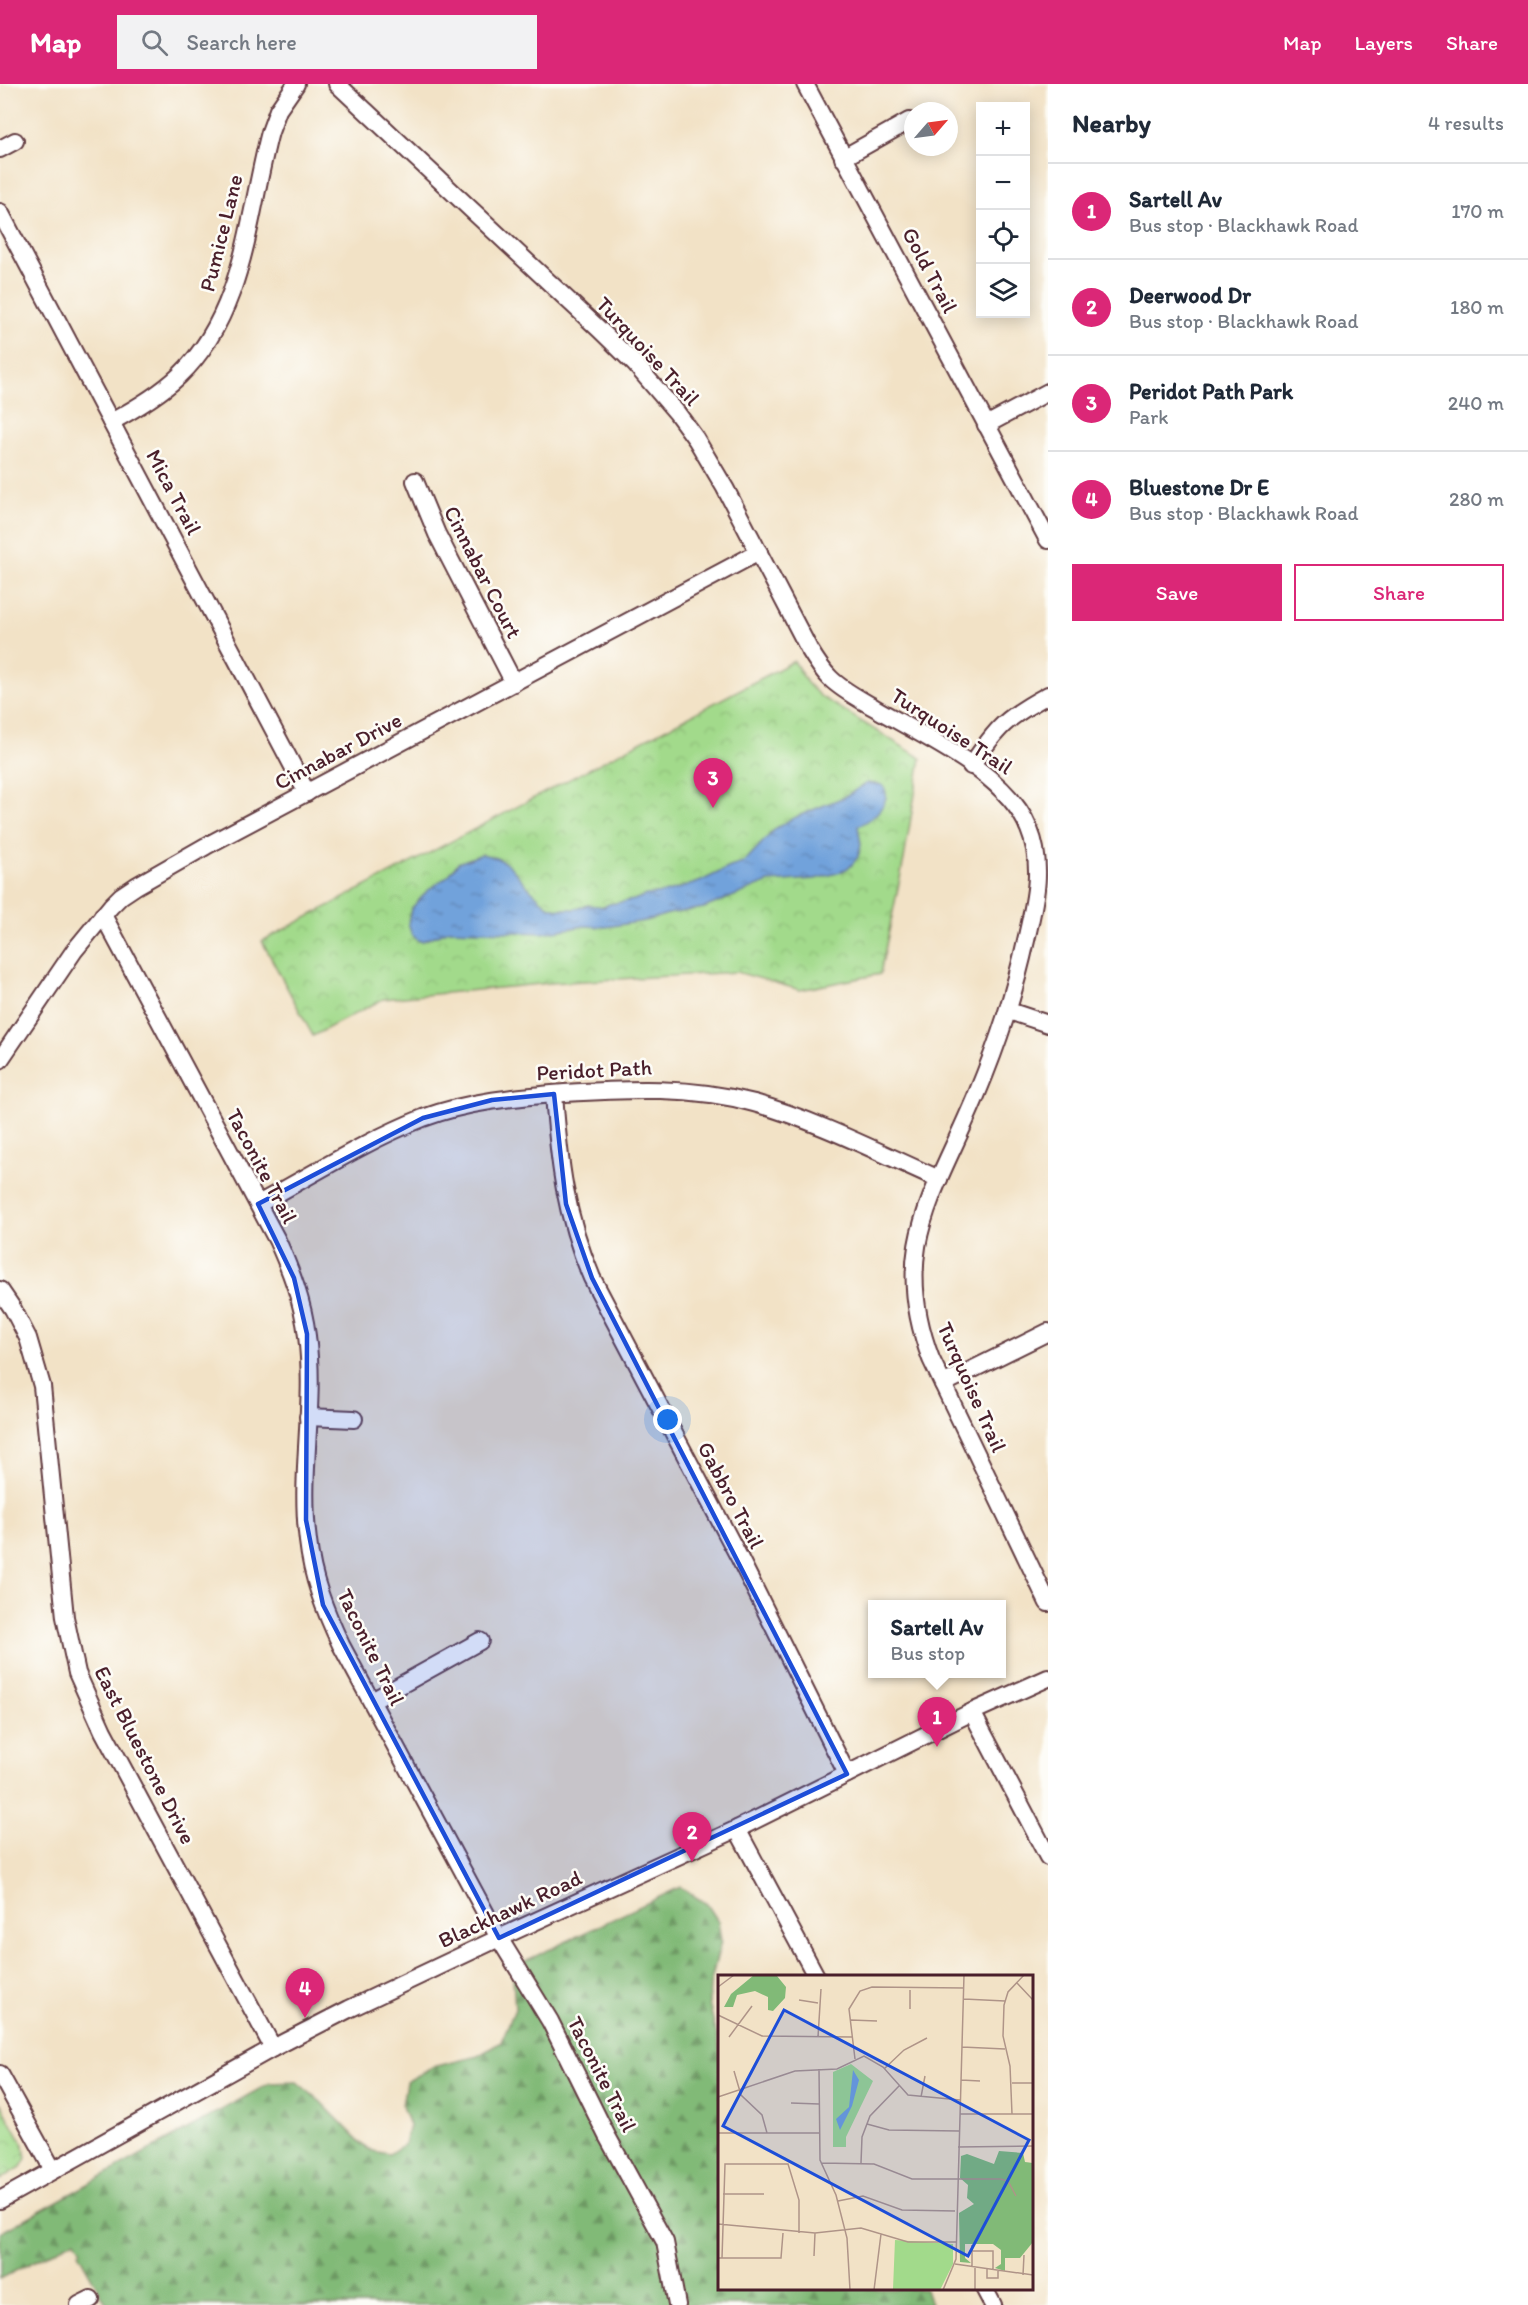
<!DOCTYPE html>
<html lang="en">
<head>
<meta charset="utf-8">
<style>
	body { margin:0; font-family:Itim,sans-serif; background:#f2f2f3; color:#1f2937 }
	.controls { position:absolute; right:18px; top:18px; display:grid; overflow:hidden; border-radius:0px; box-shadow:0 3px 15px #0003 }
	.controls button { width:54px; height:54px; display:grid; place-items:center; padding:0; border:0; border-bottom:2px solid #e0e1e3; background:#fff; color:#1f2937; font:30px sans-serif }
	.compass { position:absolute; left:904px; top:18px; width:54px; height:54px; border-radius:50%; background:#fff; box-shadow:0 3px 15px #0003; rotate:62deg }
	.you { position:absolute; left:668px; top:1336px; width:21px; height:21px; margin:-15px; border:4px solid #fff; border-radius:50%; background:#1a73e8; box-shadow:0 0 0 9px #1a73e833 }
	.badge { display:grid; place-items:center; width:39px; height:39px; border-radius:50%; background:#db2777; color:#fff; font-size:20px; font-weight:700 }
	.pin { position:absolute; translate:-50% -50px; filter:drop-shadow(0 2px 3px #0008) }
	.pin::after { content:''; position:absolute; top:32px; width:21px; height:18px; background:inherit; clip-path:polygon(0 0,100% 0,50% 100%) }
	.popup { position:absolute; left:868px; top:1516px; width:138px; height:78px; box-sizing:border-box; display:grid; place-content:center; border-radius:0px; background:#fff; filter:drop-shadow(0 2px 4px #0005); font-size:20px; white-space:nowrap; color:#747a83 }
	.popup b { font-size:22px; color:#1f2937 }
	.popup::after { content:''; position:absolute; left:50%; top:100%; margin-left:-12px; border:12px solid transparent; border-top-color:#fff }
	.list { margin:0; padding:0; list-style:none }
	h2 { display:flex; justify-content:space-between; align-items:center; height:78px; margin:0; padding:0 24px; font-size:26px }
	h2 small { font-size:20px; font-weight:400; color:#747a83 }
	.list li { display:grid; grid-template-columns:39px 1fr auto; gap:18px; align-items:center; box-sizing:border-box; height:96px; padding:0 24px; border-top:2px solid #e0e1e3 }
	.list b { display:block; font-size:22px; white-space:nowrap }
	.list p { margin:0; font-size:20px; white-space:nowrap; color:#747a83 }
	.list em { font-size:20px; font-style:normal; color:#747a83 }
	.actions { display:flex; gap:12px; padding:18px 24px }
	.actions a { flex:1; padding:14px 0; border:2px solid #db2777; border-radius:0px; text-align:center; font-size:21px; color:#db2777 }
	.actions .main { background:#db2777; color:#fff }
	.icon { flex:none; width:33px; height:33px; fill:none; stroke:currentColor; stroke-width:2; stroke-linecap:round; stroke-linejoin:round }
	.map { position:relative; flex:none; width:1048px; height:2221px; overflow:hidden }
	header { display:flex; align-items:center; gap:36px; box-sizing:border-box; height:84px; padding:0 30px; background:#db2777; color:#fff }
	header strong { font-size:28px }
	nav { display:flex; gap:33px; margin-inline-start:auto; font-size:21px }
	.search { width:420px; height:54px; background:#f2f2f3; display:flex; align-items:center; gap:15px; box-sizing:border-box; padding:0 21px; border-radius:0px; color:#747a83; font-size:22px }
	main { display:flex }
	aside { flex:1; background:#fff }
	.map>svg:first-child { display:block }
</style>
</head>
<body>
<header>
<strong>Map</strong>
<div class="search"><svg class="icon" aria-label="search" viewBox="0 0 24 24"><circle cx="10" cy="10" r="6"/><path d="M15 15l6 6"/></svg>Search here</div>
<nav><a>Map</a><a>Layers</a><a>Share</a></nav>
</header>
<main>
<div class="map">
<svg width="1048" height="2221" viewBox="0 0 1048 2221">
	<defs>
		<pattern id="forest-firs" width="22" height="20" patternUnits="userSpaceOnUse" patternTransform="scale(1.5)"><rect width="22" height="20" fill="#81ba77"/><path d="M5 1l3.5 6h-7zM16 11l3.5 6h-7z" fill="#6c9762"/></pattern>
		<pattern id="park-crowns" width="20" height="18" patternUnits="userSpaceOnUse" patternTransform="scale(1.5)"><rect width="20" height="18" fill="#a2da8b"/><path d="M2 6a3 3 0 1 1 6 0M12 15a3 3 0 1 1 6 0" fill="none" stroke="#8dbb78"/></pattern>
		<pattern id="water-ripples" width="26" height="14" patternUnits="userSpaceOnUse" patternTransform="scale(1.5)"><rect width="26" height="14" fill="#71a2db"/><path d="M2 4q2-2 4 0t4 0M15 11q2-2 4 0t4 0" fill="none" stroke="#5f83b2"/></pattern>
	</defs>
	<rect width="100%" height="100%" fill="#fdfcf7"/>
	<filter id="ink" filterUnits="userSpaceOnUse"><feTurbulence type="fractalNoise" baseFrequency=".0167" numOctaves="2"/><feDisplacementMap in="SourceGraphic" scale="12" xChannelSelector="R" yChannelSelector="G"/><feConvolveMatrix kernelMatrix="1 2 1 2 8 2 1 2 1" color-interpolation-filters="sRGB"/></filter>
	<filter id="wash" filterUnits="userSpaceOnUse"><feTurbulence type="fractalNoise" baseFrequency=".008" numOctaves="4" result="noise"/><feDisplacementMap in="SourceGraphic" scale="24" xChannelSelector="R" yChannelSelector="G"/><feGaussianBlur stdDeviation="1.35" result="paint"/><feColorMatrix in="noise" values="0 0 0 0 0 0 0 0 0 0 0 0 0 0 0 0 0 1.4 0 .05"/><feComposite in="paint" operator="in"/></filter>
	<g filter="url(#wash)">
		<rect width="100%" height="100%" fill="#f2e2c6"/>
		<polygon fill="url(#forest-firs)" stroke="#666c51" stroke-width="1.5" points="680,1803 707,1820 718,1837 721,1857 710,1901 709,1920 720,1963 720,2204 926,2205 931,2221 107,2221 78,2169 81,2167 75,2156 0,2195 0,2149 270,1999 297,1998 321,2018 368,2066 389,2070 404,2060 409,2042 402,2022 406,1998 433,1983 478,1972 501,1958 515,1925 513,1893 523,1878"/>
		<g fill="url(#park-crowns)" stroke="#767c5b" stroke-width="1.5">
			<polygon points="794,577 807,599 820,612 921,674 904,775 880,890 800,906 737,888 550,899 383,915 313,952 262,857"/>
			<polygon points="0,2018 24,2062 26,2074 21,2083 0,2096"/>
		</g>
		<path fill="url(#water-ripples)" stroke="#5e6083" stroke-width="1.5" d="M867,699L882,701C895,716 873,736 858,742L861,761L858,773L851,782L841,788L815,795L769,798L704,824L668,830L645,837L606,843L584,842L543,849L449,846L423,857H419L412,851L408,840L411,825L427,807L449,791L458,779L482,770L497,774L509,781L527,802L548,822L559,825H574L588,821L604,823L609,820L634,816L646,811L664,809L699,798L730,783L743,779L776,744L791,735L844,713Z"/>
	</g>
	<g filter="url(#ink)">
		<g fill="none" stroke-linecap="round" stroke-linejoin="round">
			<g stroke="#633c42" stroke-width="20">
				<g id="minor">
					<path d="M337,0L600,246L635,280L677,329L696,355L725,404L809,565C815,575 821,585 830,594C843,607 860,615 875,624C926,654 1007,689 1029,745C1044,781 1035,817 1027,852C1014,911 999,957 976,1012C935,1111 889,1164 931,1275L1048,1519"/>
					<polyline points="805,0 1048,456"/>
					<polyline points="0,65 15,57"/>
					<polyline points="843,74 909,37"/>
					<polyline points="0,128 307,709"/>
					<path d="M111,338C135,325 159,311 179,292C245,229 248,131 270,48L278,26L296,0"/>
					<polyline points="986,341 1048,308"/>
					<polyline points="415,397 437,450 514,599"/>
					<path d="M971,682C997,643 1007,633 1048,611"/>
					<path d="M103,831L277,1156C291,1187 303,1218 307,1252C316,1320 299,1389 308,1457C312,1494 325,1527 341,1561L499,1854L550,1937L607,2052L665,2158L677,2221"/>
					<polyline points="1009,927 1048,940"/>
					<polyline points="0,976 74,867 111,822 121,812 136,802 206,762 759,468"/>
					<path d="M554,1010C559,1078 565,1131 592,1194L739,1473L847,1690"/>
					<path d="M258,1120C312,1091 365,1057 423,1034C469,1017 516,1013 565,1009C629,1005 692,1002 754,1019C816,1036 880,1069 939,1095"/>
					<polyline points="0,1206 13,1225 28,1254 42,1302 65,1533 77,1589 103,1647 273,1964"/>
					<polyline points="943,1300 1048,1248"/>
					<polyline points="308,1333 354,1335"/>
					<polyline points="372,1617 480,1557"/>
					<polyline points="972,1628 1048,1773"/>
					<polyline points="737,1745 816,1892"/>
					<polyline points="0,1990 53,2086"/>
					<polyline points="0,2116 273,1964 349,1925 499,1854 737,1745 972,1628 1048,1594"/>
					<polyline points="984,2204 993,2221"/>
					<polyline points="79,2221 91,2215"/>
				</g>
			</g>
			<use href="#minor" stroke="#fff" stroke-width="16"/>
		</g>
	</g>
	<path fill="#1d4ed8" fill-opacity="0.2" stroke="#1d4ed8" stroke-width="4.5" stroke-linejoin="round" d="M554,1010L566,1120L592,1194L847,1690L499,1854L323,1521L306,1436L307,1250L294,1194L258,1120L423,1034L492,1016Z"/>
	<g text-anchor="middle" dominant-baseline="central" stroke-width="5" stroke-linejoin="round" paint-order="stroke">
		<g font-size="22" fill="#4a1f2b" stroke="#fdfcf7">
			<text transform="translate(221 149) rotate(-76)">Pumice Lane</text>
			<text transform="translate(930 186) rotate(62)">Gold Trail</text>
			<text transform="translate(648 267) rotate(47)">Turquoise Trail</text>
			<text transform="translate(174 408) rotate(62)">Mica Trail</text>
			<text transform="translate(483 488) rotate(63)">Cinnabar Court</text>
			<text transform="translate(952 647) rotate(33)">Turquoise Trail</text>
			<text transform="translate(338 667) rotate(-28)">Cinnabar Drive</text>
			<text transform="translate(594 986) rotate(-3)">Peridot Path</text>
			<text transform="translate(262 1082) rotate(62)">Taconite Trail</text>
			<text transform="translate(972 1303) rotate(66)">Turquoise Trail</text>
			<text transform="translate(731 1411) rotate(62)">Gabbro Trail</text>
			<text transform="translate(371 1563) rotate(64)">Taconite Trail</text>
			<text transform="translate(145 1671) rotate(63)">East Bluestone Drive</text>
			<text transform="translate(510 1825) rotate(-25)">Blackhawk Road</text>
			<text transform="translate(602 1990) rotate(63)">Taconite Trail</text>
		</g>
	</g>
	<g transform="translate(718 1891)">
		<rect width="315" height="315" fill="#f2e2c6"/>
		<path d="M36,0L59,1L68,12L67,23L55,36L50,35V22L37,16L19,20L15,32H6L13,19ZM281,176L305,178L307,187L315,188V267L302,283H287V296L277,293L283,289V275L275,269H247V283L253,288L242,287L241,238L256,229L249,223L250,210L242,203L243,181L249,179L276,189Z" fill="#81ba77"/>
		<path d="M133,89L155,106L128,162V172H115V97ZM177,265L235,269V289L222,315L175,314Z" fill="#a2da8b"/>
		<path d="M135,95L141,105L134,131L122,155L118,144L131,132Z" fill="#71a2db"/>
		<path fill="none" stroke="#af9488" stroke-width="1.5" d="M299,8L315,25M0,12L16,0M246,24L287,26M81,25L100,28M192,34V15M0,40L44,61L134,62M133,45L159,46M11,62L34,31M100,62L103,14M244,72L287,74M137,84L131,34L142,16L154,12L246,13M101,94L102,185L118,220L129,263L132,315M166,94L186,75L209,63M16,96L23,120L44,140L49,158M243,105L262,106M294,108H315M0,122L77,96L119,94L146,81L165,92L190,120L242,125M203,122L207,101M73,128L101,129M242,139H315M294,139L292,91L285,61L286,30L290,17L306,0M149,149L171,155L241,156M0,158H101M240,172L315,171M103,188L156,189L194,204H282L290,206L298,221M143,188L144,162L152,141L181,111M5,219H46M120,226L145,221L184,235L237,236M0,249L97,258L143,253L190,267H238M254,276H275V295M96,281L97,258M0,283H63L65,258M4,283L7,189H70L81,225V258M237,289L315,300M254,292V270M269,294V303H280V296M305,300L306,280M156,315L163,259M225,315L238,284L246,0M257,315V293"/>
		<path fill="#1d4ed8" fill-opacity="0.15" stroke="#1d4ed8" stroke-width="3" d="M66,35L311,165L250,281L5,151Z"/>
		<rect width="315" height="315" fill="none" stroke="#4a1f2b" stroke-width="3"/>
	</g>
</svg>
<div class="controls">
<button>+</button>
<button>−</button>
<button><svg class="icon" aria-label="locate" viewBox="0 0 24 24"><circle cx="12" cy="12" r="6"/><path d="M12 2v4M12 18v4M2 12h4M18 12h4"/></svg></button>
<button><svg class="icon" aria-label="layers" viewBox="0 0 24 24"><path d="M12 4l9 5-9 5-9-5zM3 14l9 5 9-5"/></svg></button>
</div>
<svg class="compass" viewBox="-18 -18 36 36"><path d="M0-13l5 13h-10z" fill="#e53935"/><path d="M0 13l5-13h-10z" fill="#747a83"/></svg>
<div class="you"></div>
<div class="pin badge" style="left:937px;top:1663px">1</div>
<div class="popup"><b>Sartell Av</b>Bus stop</div>
<div class="pin badge" style="left:692px;top:1778px">2</div>
<div class="pin badge" style="left:713px;top:724px">3</div>
<div class="pin badge" style="left:305px;top:1934px">4</div>
</div>
<aside>
<h2>Nearby<small>4 results</small></h2>
<ul class="list">
<li><span class="badge">1</span><div><b>Sartell Av</b><p>Bus stop · Blackhawk Road</p></div><em>170 m</em></li>
<li><span class="badge">2</span><div><b>Deerwood Dr</b><p>Bus stop · Blackhawk Road</p></div><em>180 m</em></li>
<li><span class="badge">3</span><div><b>Peridot Path Park</b><p>Park</p></div><em>240 m</em></li>
<li><span class="badge">4</span><div><b>Bluestone Dr E</b><p>Bus stop · Blackhawk Road</p></div><em>280 m</em></li>
</ul>
<div class="actions"><a class="main">Save</a><a>Share</a></div>
</aside>
</main>
</body>
</html>
